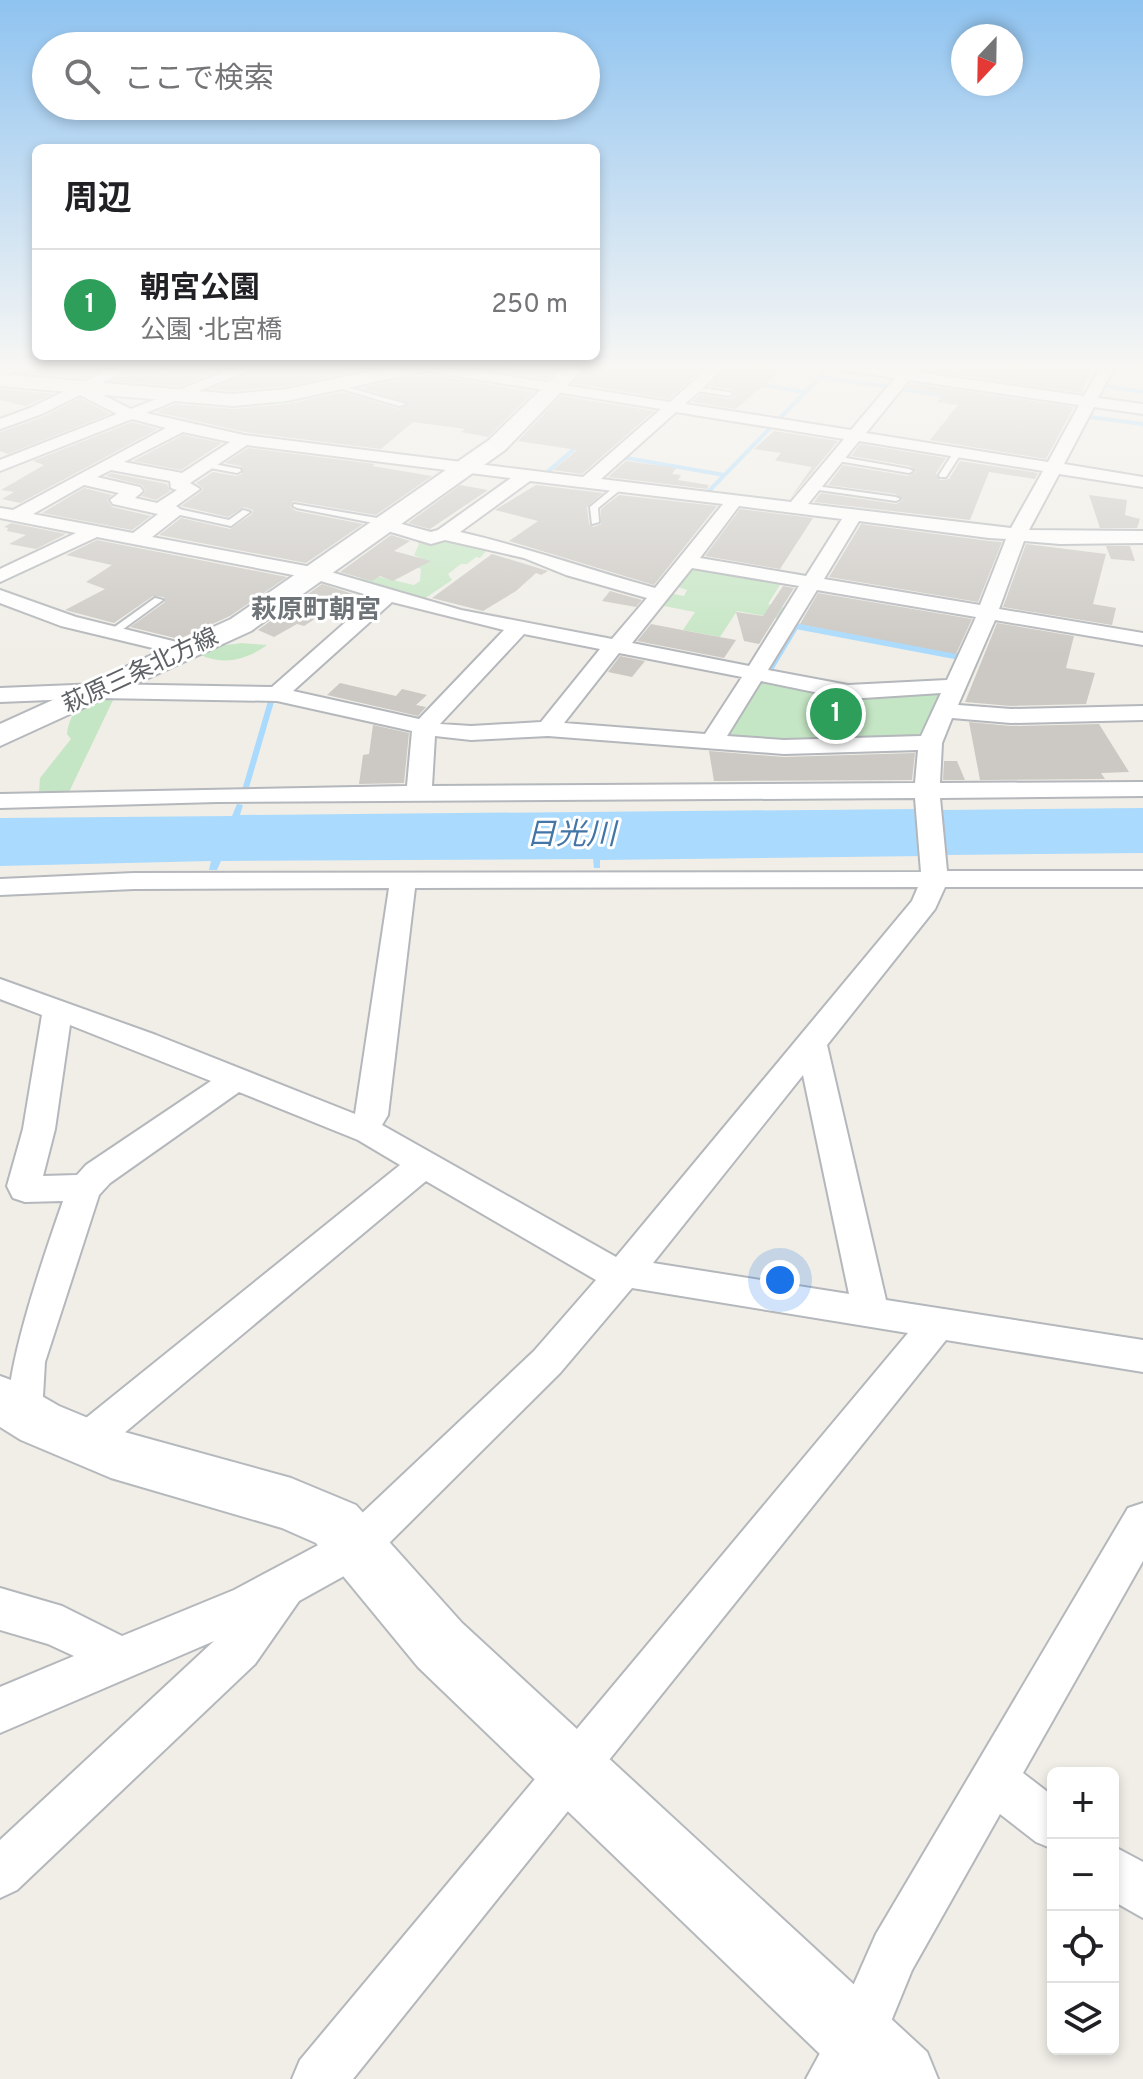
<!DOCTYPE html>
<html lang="ja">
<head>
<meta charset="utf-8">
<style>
	body { margin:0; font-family:Overpass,"Noto Sans JP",sans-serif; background:#f2f2f2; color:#202124 }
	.controls { position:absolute; right:24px; bottom:24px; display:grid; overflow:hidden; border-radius:12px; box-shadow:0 4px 12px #0003 }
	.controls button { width:72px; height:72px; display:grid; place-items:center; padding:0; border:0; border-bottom:2px solid #e0e0e0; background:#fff; color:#202124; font:40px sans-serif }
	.compass { position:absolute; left:951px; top:24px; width:72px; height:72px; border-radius:50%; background:#fff; box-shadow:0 4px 12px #0003; rotate:202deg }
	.you { position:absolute; left:780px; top:1280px; width:28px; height:28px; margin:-20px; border:6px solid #fff; border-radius:50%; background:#1a73e8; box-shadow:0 0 0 12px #1a73e833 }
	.badge { display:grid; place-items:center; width:52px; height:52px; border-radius:50%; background:#e54238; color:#fff; font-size:26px; font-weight:700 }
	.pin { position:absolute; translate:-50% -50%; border:4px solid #fff; box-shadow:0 2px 8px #0006 }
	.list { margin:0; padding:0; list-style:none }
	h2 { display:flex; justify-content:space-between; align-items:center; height:104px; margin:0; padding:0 32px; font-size:34px }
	h2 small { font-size:26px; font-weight:400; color:#757577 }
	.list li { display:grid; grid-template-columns:52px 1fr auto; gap:24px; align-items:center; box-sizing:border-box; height:112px; padding:0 32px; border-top:2px solid #e0e0e0 }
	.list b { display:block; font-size:30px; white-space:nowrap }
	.list p { margin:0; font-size:26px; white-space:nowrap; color:#757577 }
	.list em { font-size:26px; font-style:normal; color:#757577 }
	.icon { flex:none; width:44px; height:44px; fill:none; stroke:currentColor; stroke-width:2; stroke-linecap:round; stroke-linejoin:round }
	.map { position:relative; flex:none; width:1143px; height:2079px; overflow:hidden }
	.search { position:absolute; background:#fff; box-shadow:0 4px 12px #0003; left:32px; top:32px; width:568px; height:88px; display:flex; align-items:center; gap:20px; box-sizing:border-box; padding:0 28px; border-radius:44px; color:#757577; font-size:30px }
	.panel { position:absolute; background:#fff; box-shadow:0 4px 12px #0003; left:32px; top:144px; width:568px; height:216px; border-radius:12px }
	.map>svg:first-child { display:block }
</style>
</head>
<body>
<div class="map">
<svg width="1143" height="2079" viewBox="0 0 1143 2079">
	<rect width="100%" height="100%" fill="#f0eee7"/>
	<g fill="#c5e6c4">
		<polygon points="446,536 489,548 480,558 476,557 467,564 461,564 448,574 452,580 421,601 359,582 361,577 376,576 414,585 420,581 421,569 411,565 422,559 414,555 419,544 416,539"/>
		<polygon points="693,567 783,580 768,604 789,609 783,619 737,611 720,637 683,630 695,612 659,605 669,593 684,596 687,590 675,586"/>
		<path d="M241,643L267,645C248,659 223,666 201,655L200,652C212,644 227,646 241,643Z"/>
		<polygon points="758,675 850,694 950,688 926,741 783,744 728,738 722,734"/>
		<path d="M115,696L69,792H39L40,778L71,739L67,734C70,707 89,697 115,696Z"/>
	</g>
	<g fill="#aadafd">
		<polygon points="237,804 243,805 240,815 919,809 924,856 600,860 600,868 594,868 593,859 221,861 217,870 209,870 211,861 0,866 0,818 232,816"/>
		<polygon points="1143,808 1143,853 947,855 940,810"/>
	</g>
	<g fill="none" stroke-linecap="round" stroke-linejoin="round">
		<g stroke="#aadafd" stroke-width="4">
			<polyline points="140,364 167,369 180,364"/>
			<polyline points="944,364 973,368"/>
			<polyline points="820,377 888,387"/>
			<polyline points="755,384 806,392"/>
			<polyline points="1105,386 1143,392"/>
			<polyline points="900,389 949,396"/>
			<polyline points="1089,417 1143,424"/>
			<polyline points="776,422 830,367"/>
			<polyline points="621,457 724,475"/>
			<polyline points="545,474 581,443"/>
			<polyline points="706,494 773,425"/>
		</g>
		<g stroke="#aadafd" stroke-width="6">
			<polyline points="769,671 796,626 960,657"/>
			<polyline points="246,787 272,698 265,697"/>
		</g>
	</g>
	<g fill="#ccc9c4">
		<polygon points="36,364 114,364 84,378 19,373"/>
		<polygon points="141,364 161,364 163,373 181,365 236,364 180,386 113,381"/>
		<polygon points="267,364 389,364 287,386 233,391 211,389"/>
		<polygon points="451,364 563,364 547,379"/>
		<polygon points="591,364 709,364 669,399 573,383"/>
		<polygon points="732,364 789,364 736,409 692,402 700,394 729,399 734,397 736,393 730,389 709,386"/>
		<polygon points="966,364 1093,364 1082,393 921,370 924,366 960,371"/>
		<polygon points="425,374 534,392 488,437 461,432 465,429 413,422 381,449 245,432 156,412 175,404 233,409 288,404 342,392 400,409 409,403 361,388"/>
		<polygon points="910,383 1074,407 1046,459 930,440 958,405 937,402 943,394 906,389"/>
		<polygon points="0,389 53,394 26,406 0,400"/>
		<polygon points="561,396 654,411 582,474 553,470 577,450 518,441"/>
		<polygon points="80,398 110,414 8,454 0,451 0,432 43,417"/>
		<polygon points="132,422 158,429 20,503 2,499 14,492 1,490 44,465 33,461"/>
		<polygon points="774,431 838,441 790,499 812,467 778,461 775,460 781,453 754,449"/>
		<polygon points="183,435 222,443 181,470 133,461"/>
		<polygon points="860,444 946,458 936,473 940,480 949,479 960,461 1038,473 1035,479 989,472 970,520 814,502 821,493 896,504 903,500 896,494 828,485 843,465 908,476 916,472 910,466 851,456"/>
		<polygon points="248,448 375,464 372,466 432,476 376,515 293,501 290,507 296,511 363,524 306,563 159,535 181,518 230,529 252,514 253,510 244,507 228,517 181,506 202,491 203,488 196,483 213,472 236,476 242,474 241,466 225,463"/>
		<polygon points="626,461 676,468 672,474 681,475 678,480 709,485 707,489 608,477"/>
		<polygon points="111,473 167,484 170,491 156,500 141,496 146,491 142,485 106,476"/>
		<polygon points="460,485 488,490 430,529 408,523"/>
		<polygon points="536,485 603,493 587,507 589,524 593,527 601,524 601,509 619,495 717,506 654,585 509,541 538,521 495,510"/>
		<polygon points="84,488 112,495 107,500 112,507 151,516 132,530 42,513"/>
		<polygon points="1089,495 1127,500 1125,515 1140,519 1137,528 1100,528"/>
		<polygon points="740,509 813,518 780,569 705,556"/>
		<polygon points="11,523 66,534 36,549 9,544 26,535 7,531 8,528 4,527"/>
		<polygon points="861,524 989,541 1002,542 978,602 829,577"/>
		<polygon points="391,535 410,541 394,551 431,561 393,581 380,576 372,581 340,572"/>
		<polygon points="97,540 287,577 230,616 179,639 130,627 165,602 164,597 153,596 114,623 65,610 105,589 86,582 112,565 66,555"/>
		<polygon points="1026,544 1106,554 1093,604 1116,608 1112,625 1003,607"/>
		<polygon points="1106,546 1130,546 1135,561 1111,559"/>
		<polygon points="492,554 548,571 541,575 536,573 516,591 483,611 432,598"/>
		<polygon points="322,584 353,594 304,626 297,624 274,637 258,630"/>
		<polygon points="783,586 794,588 759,644 744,641 736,612 763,616"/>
		<polygon points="610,591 642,600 636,607 602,601"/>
		<polygon points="818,593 972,619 956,654 800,624"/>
		<polygon points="997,623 1074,636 1066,668 1095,673 1086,704 1011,706 965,702"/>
		<polygon points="651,624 703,634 736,640 724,658 637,641"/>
		<polygon points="620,656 645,661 632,677 608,672"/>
		<polygon points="340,683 396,696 402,689 427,695 416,705 426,707 418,716 327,695"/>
		<polygon points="969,722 1011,726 1099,724 1129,772 1101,773 1105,779 980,780"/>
		<polygon points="373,725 409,733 404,783 359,784 363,755 369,754"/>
		<polygon points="709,751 784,757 915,753 912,780 714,781"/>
		<polygon points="944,761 957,761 965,780 943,780"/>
	</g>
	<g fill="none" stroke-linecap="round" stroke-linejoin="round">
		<g stroke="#b4b7bb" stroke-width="4">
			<g id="lane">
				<polygon points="332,384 336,384 406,404 399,406 332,386"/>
				<polygon points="693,387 729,392 733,394 729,396 691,390"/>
				<polygon points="955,450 962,452 946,477 940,477 939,475"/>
				<polygon points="835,456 909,469 913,471 909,473 832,460 831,458"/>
				<polygon points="208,463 240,469 241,471 237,473 205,467 205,463"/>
				<polygon points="618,484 625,486 598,508 599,522 592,524 590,507"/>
				<polygon points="809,485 896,497 900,499 896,501 812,489 809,489"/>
				<polygon points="294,504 389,520 393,523 389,526 297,508 293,506"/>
				<polygon points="174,508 229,520 243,510 250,512 231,526 171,513 170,511"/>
				<polygon points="155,598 163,600 115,635 109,635 109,631"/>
			</g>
		</g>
		<g stroke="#b4b7bb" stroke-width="4">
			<g id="street">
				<polygon points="12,364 33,364 0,377 0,368"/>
				<path d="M120,364H138L91,389L131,409L244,364H264L146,413L244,435L583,477L661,409L419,370L412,366L433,364L670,402L713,364H729L685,404L851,430L895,378L826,368L819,364H856L902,370L907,364H922L916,372L1084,396L1102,364H1116L1098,398L1143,404V414L1094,407L1064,464L1143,477V487L1059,474L1029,530L1143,531V543L1060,544L1024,541L999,609L1143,633V645L995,620L958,705L1011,709L1143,706V720L1011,723L952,718L942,743L940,783L1143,782V796L940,798L947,871H1143V887H945L935,909L827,1045L886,1300L1143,1340V1372L946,1340L353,2079H292L300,2060L908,1333L632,1288L560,1373L371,1561L299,1601L255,1664L17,1890L0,1898V1840L214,1641L0,1733V1687L74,1656L48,1644L0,1630V1588L62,1606L122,1636L234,1590L341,1533L534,1351L596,1280L426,1181L99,1454L85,1459L71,1454L65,1442L71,1430L400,1165L358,1140L239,1092L110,1183L99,1195L45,1362L42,1413L37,1425L23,1430L9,1425C0,1380 46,1250 63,1201L25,1202L13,1198L7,1186L23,1129L42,1015L0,999V979L156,1035L355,1114L389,888L134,889L0,895V879L134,873L921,872L915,798L217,802L0,808V794L407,786L412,731L277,701L99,698L0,702V688L99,684L272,687L374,597L314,579L97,537L0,582V569L76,533L0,518V508L13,510L166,428L132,419L0,471V460L117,414L80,395L42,414L0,429V419L30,408ZM909,380L1079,405L1048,462L866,433ZM676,412L844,439L791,502L601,479ZM183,432L230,442L182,473L124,462ZM859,441L1043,471L1011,528L808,504ZM247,445L511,478L438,530L431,532L387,520L378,525L381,529L431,544L445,540L524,558L566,575L647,598L612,639L461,610L317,568L152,537L180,515L183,511L176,506L200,489L190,483ZM111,470L170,481L171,488L177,490L157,503L135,498L143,491L140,487L97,477ZM530,481L723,504L655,588C590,570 526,547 460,532ZM84,485L119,493L110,500L113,504L158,514L133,533L33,514ZM739,506L842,519L806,576L700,558ZM859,521L989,538L1006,539L980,605L824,579ZM692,568L799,586L749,666L632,643ZM817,590L976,617L947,680L848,685L768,670ZM392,602L504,630L419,719L293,691ZM524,634L600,649L541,722L471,726L440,724ZM619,653L742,677L705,734L564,723ZM761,681L848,699L941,693L921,736L784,740L727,736ZM435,736L471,740L548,736L784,754L918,750L915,783L432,786ZM918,887L912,901L616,1257L382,1125L388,1115L415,888ZM70,1025L211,1081L86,1165L77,1175L43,1176L55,1129ZM803,1075L849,1294L653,1263Z"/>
				<polygon points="0,590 76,617 193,646 197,650 186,656 61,626 0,603"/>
				<polygon points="1143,1503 1143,1561 1023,1773 1053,1796 1053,1849 1036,1842 1000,1814 912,1970 876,2058 863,2079 806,2079 838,2020 876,1934 1128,1508"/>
				<polygon points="1113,1846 1143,1862 1143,1918 1113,1901"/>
			</g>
		</g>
		<g stroke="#b5b9bd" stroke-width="4">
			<g id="secondary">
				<polygon points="402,364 440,364 430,370 287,401 233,406 0,386 0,374 233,394 287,389"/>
				<polygon points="567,364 588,364 505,450 251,631 0,746 0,724 231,619 489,440"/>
				<polygon points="0,1376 19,1383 59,1406 117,1430 291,1478 356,1505 462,1623 927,2052 938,2079 846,2079 418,1667 316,1543 282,1528 111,1478 21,1440 0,1427"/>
			</g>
		</g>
		<use href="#lane" fill="#fff" fill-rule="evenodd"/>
		<use href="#street" fill="#fff" fill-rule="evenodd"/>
		<use href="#secondary" fill="#fff" fill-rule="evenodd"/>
	</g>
	<linearGradient id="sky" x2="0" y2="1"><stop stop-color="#8fc3f0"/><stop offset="0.56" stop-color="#f8f7f4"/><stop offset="1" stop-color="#f8f7f4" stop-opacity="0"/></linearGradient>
	<rect width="1143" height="655" fill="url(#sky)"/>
	<g text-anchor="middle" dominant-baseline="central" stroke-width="6" stroke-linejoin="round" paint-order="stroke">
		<g font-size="24" fill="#5e6266" stroke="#fff">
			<text transform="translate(141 672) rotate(-25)">萩原三条北方線</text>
		</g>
		<g font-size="26" font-weight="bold" fill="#6f7478" stroke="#fff">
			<text x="316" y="611">萩原町朝宮</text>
		</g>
		<g font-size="30" font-style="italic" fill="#4375a7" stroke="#fff">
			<text x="571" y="836">日光川</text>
		</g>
	</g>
</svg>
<div class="controls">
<button>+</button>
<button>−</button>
<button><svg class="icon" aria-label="locate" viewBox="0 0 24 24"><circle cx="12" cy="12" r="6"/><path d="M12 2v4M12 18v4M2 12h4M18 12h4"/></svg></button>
<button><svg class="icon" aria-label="layers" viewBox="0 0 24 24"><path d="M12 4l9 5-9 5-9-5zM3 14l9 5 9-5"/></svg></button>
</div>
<svg class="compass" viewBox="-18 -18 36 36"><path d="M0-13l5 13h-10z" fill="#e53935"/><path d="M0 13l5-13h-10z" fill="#757577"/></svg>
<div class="you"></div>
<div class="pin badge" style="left:836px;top:714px;background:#2e9e5b">1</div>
<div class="search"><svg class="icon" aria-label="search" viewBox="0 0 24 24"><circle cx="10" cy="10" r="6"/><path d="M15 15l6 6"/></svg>ここで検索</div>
<section class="panel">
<h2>周辺<small></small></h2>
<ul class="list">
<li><span class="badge" style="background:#2e9e5b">1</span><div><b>朝宮公園</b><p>公園 · 北宮橋</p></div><em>250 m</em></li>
</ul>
</section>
</div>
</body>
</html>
